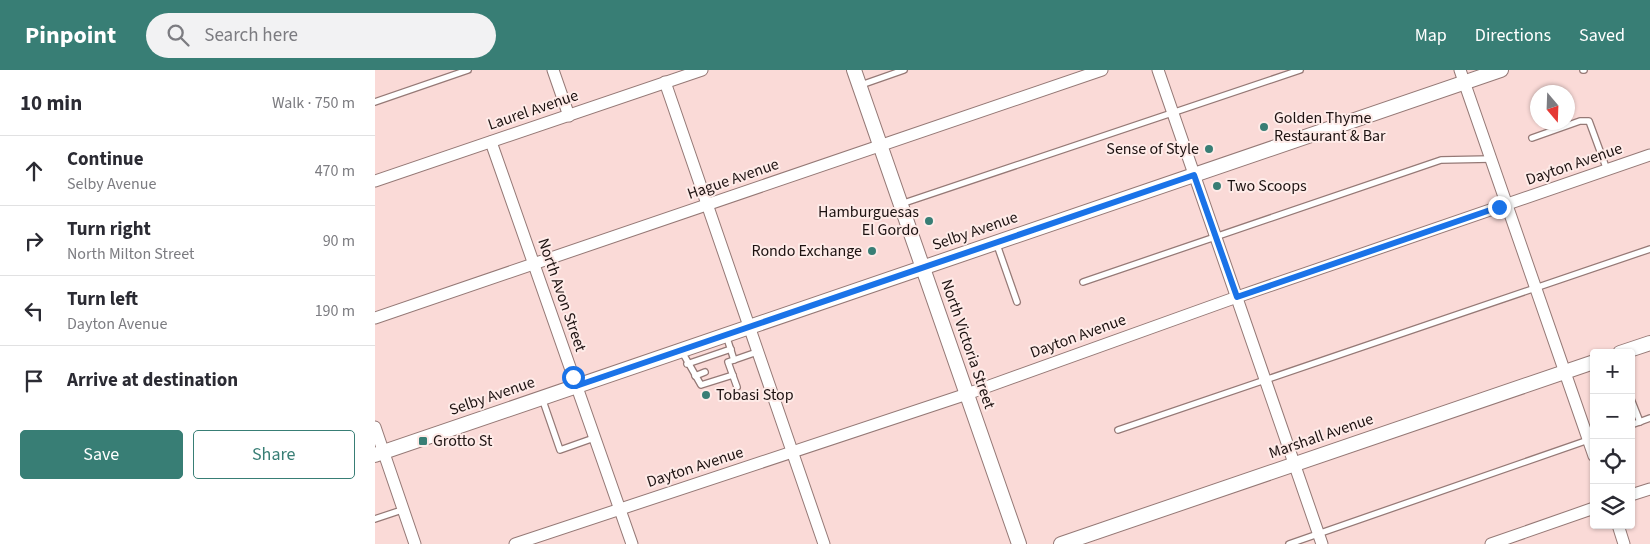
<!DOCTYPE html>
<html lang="en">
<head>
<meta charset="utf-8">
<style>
	body { margin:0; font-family:"Source Sans 3",sans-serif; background:#f2f2f3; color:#2b2b33 }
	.controls { position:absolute; right:15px; bottom:15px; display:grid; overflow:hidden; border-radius:5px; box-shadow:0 1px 4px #0004 }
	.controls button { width:45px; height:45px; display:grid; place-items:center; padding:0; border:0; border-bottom:1px solid #e1e1e2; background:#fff; color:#2b2b33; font:25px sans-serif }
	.compass { position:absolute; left:1155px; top:15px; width:45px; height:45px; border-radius:50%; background:#fff; box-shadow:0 1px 4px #0004; rotate:161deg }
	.stop { position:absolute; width:15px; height:15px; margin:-11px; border:4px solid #1a73e8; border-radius:50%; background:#fff }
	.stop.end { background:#1a73e8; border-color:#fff; box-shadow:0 1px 5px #0008 }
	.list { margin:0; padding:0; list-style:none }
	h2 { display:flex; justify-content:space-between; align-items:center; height:65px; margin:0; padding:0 20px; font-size:21px }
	h2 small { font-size:16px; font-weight:400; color:#7c7c81 }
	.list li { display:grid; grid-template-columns:32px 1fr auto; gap:15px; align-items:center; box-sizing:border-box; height:70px; padding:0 20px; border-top:1px solid #e1e1e2 }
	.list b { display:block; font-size:19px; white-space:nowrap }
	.list p { margin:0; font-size:16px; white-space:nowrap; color:#7c7c81 }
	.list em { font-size:16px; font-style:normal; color:#7c7c81 }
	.actions { display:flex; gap:10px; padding:15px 20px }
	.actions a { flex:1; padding:11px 0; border:1px solid #387e75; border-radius:5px; text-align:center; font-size:18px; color:#387e75 }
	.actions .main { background:#387e75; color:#fff }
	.icon { flex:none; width:28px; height:28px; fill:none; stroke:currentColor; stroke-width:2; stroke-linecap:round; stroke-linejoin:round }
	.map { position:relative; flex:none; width:1275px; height:474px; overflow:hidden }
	header { display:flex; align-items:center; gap:30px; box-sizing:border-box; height:70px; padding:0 25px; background:#387e75; color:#fff }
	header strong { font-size:24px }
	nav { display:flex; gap:28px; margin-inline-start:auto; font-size:18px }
	.search { width:350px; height:45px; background:#f2f2f3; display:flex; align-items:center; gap:12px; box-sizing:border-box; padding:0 18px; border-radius:28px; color:#7c7c81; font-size:19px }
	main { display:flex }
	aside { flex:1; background:#fff }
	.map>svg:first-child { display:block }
</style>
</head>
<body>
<header>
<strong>Pinpoint</strong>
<div class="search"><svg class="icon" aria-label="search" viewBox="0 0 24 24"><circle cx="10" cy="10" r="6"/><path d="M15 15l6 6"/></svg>Search here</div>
<nav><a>Map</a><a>Directions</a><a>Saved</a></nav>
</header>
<main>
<aside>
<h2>10 min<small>Walk · 750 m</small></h2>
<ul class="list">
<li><svg class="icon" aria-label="ahead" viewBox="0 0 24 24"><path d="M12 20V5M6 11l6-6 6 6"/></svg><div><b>Continue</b><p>Selby Avenue</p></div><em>470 m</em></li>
<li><svg class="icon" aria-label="right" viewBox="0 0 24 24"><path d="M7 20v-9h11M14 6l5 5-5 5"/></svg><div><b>Turn right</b><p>North Milton Street</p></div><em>90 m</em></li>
<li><svg class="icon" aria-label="left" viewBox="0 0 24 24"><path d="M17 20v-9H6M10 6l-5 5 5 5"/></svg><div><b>Turn left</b><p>Dayton Avenue</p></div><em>190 m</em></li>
<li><svg class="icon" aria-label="arrive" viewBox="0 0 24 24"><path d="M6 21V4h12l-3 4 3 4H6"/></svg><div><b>Arrive at destination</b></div></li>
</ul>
<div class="actions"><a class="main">Save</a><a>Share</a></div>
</aside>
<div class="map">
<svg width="1275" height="474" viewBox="0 0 1275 474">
	<rect width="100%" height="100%" fill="#fadad7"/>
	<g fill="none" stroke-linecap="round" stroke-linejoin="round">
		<g stroke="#957976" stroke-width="8">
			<g id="service">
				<polyline points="1208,0 1209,0"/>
				<polyline points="486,15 529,0"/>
				<polyline points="0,32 93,0"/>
				<polyline points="1157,68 1205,51 1214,51 1232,100"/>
				<polyline points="526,134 925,0"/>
				<polyline points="621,172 642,232"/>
				<polyline points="708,212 1066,90 1116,89"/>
				<polyline points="351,265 359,290"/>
				<polyline points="306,280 326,315 358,305"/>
				<polyline points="312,294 356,279"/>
				<polyline points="320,306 330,302"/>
				<polyline points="362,317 353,292 382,282"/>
				<polyline points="167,328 185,380 219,368"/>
				<polyline points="1256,329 1265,352"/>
				<polyline points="1256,355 1275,348"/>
				<polyline points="743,360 1275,179"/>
				<polyline points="0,449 27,440"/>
				<polyline points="914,474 1219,368"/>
			</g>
		</g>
		<g stroke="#957976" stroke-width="13">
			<g id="minor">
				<polyline points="178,0 194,46"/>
				<polyline points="783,0 947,474"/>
				<polyline points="1085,0 1219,386"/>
				<polyline points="290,12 449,474"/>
				<polyline points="116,72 257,474"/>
				<polyline points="0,111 327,0"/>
				<polyline points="0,248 727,0"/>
				<polyline points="0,357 40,474"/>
				<polyline points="1256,425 1275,419"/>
				<polyline points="1243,455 1249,474"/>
				<polyline points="140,474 592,324 862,227 1275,85"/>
				<polyline points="1116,474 1219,438"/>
			</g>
		</g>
		<g stroke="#957976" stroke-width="16">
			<g id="tertiary">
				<polyline points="479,0 644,474"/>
				<polyline points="1245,283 1275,273"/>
				<polyline points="0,385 1126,0"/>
				<polyline points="686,474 1219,292"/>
			</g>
		</g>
		<use href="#service" stroke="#fff" stroke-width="5.5"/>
		<use href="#minor" stroke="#fff" stroke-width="11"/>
		<use href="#tertiary" stroke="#fff" stroke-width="14"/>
	</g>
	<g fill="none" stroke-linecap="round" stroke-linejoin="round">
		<polyline stroke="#1a73e8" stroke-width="6" points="198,307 201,316 819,105 862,227 1124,137"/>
	</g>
	<g fill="#387e75" stroke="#feebe8" stroke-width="2">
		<circle cx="889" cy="57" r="5"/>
		<circle cx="834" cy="79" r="5"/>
		<circle cx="842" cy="116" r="5"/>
		<circle cx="554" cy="151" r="5"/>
		<circle cx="497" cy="181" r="5"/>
		<circle cx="331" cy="325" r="5"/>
		<rect x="43" y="366" width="10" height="10" rx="2.5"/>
	</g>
	<g text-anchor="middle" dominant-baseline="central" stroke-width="4" stroke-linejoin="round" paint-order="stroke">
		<g font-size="16" fill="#1d1211" stroke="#feebe8">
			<text transform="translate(158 40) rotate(-19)">Laurel Avenue</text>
			<text transform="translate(1199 94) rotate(-19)">Dayton Avenue</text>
			<text transform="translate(358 109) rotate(-19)">Hague Avenue</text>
			<text transform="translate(600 161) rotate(-19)">Selby Avenue</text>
			<text transform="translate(187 225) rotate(71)">North Avon Street</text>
			<text transform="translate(703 266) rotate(-20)">Dayton Avenue</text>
			<text transform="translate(593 274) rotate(71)">North Victoria Street</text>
			<text transform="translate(117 326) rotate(-19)">Selby Avenue</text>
			<text transform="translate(946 366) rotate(-19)">Marshall Avenue</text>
			<text transform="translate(320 397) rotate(-18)">Dayton Avenue</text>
		</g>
		<g font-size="16" fill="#1d1211" stroke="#feebe8" text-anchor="start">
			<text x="899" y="48">Golden Thyme<tspan x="899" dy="18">Restaurant &amp; Bar</tspan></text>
			<text x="824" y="79" text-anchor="end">Sense of Style</text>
			<text x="852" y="116">Two Scoops</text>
			<text x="544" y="142" text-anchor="end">Hamburguesas<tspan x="544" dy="18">El Gordo</tspan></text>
			<text x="487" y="181" text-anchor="end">Rondo Exchange</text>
			<text x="341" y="325">Tobasi Stop</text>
			<text x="58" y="371">Grotto St</text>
		</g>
	</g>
</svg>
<div class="controls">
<button>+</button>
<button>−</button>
<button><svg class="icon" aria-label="locate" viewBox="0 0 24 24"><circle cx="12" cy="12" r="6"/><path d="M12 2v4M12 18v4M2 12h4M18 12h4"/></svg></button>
<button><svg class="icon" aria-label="layers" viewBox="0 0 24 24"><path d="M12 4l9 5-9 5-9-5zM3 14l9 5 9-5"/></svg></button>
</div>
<svg class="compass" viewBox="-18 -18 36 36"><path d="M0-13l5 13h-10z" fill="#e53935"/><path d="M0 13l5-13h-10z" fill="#7c7c81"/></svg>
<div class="stop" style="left:198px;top:307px"></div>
<div class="stop end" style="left:1124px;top:137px"></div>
</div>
</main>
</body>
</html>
